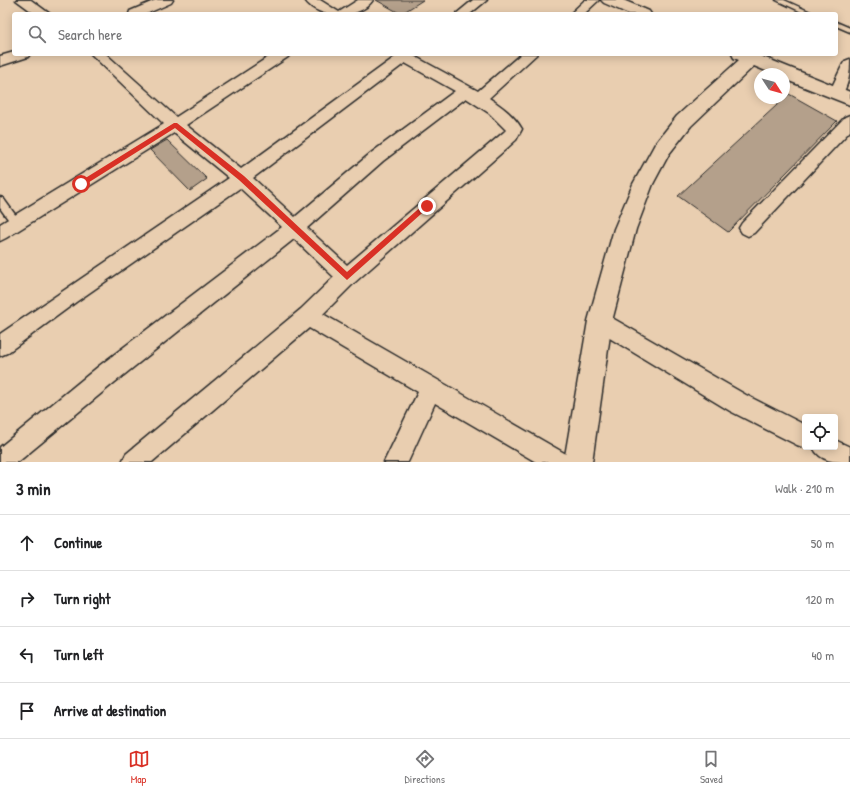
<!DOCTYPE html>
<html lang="en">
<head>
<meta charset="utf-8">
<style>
	body { margin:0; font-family:"Patrick Hand",sans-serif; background:#f2f2f2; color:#202124 }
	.controls { position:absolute; right:12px; bottom:12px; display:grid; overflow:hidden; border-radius:4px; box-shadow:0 2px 10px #0003 }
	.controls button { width:36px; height:36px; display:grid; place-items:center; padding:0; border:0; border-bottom:1px solid #e0e0e0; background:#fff; color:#202124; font:20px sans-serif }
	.compass { position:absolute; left:754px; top:68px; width:36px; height:36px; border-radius:50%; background:#fff; box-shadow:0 2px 10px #0003; rotate:126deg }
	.stop { position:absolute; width:12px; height:12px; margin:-9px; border:3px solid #d93025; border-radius:50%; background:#fff }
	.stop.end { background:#d93025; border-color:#fff; box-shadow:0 1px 4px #0008 }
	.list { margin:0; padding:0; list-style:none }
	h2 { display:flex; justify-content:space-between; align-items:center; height:52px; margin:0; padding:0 16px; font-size:17px }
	h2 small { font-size:13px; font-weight:400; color:#757577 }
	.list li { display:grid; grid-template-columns:26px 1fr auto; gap:12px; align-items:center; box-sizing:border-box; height:56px; padding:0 16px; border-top:1px solid #e0e0e0 }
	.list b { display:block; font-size:15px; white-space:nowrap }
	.list em { font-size:13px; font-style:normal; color:#757577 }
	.icon { flex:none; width:22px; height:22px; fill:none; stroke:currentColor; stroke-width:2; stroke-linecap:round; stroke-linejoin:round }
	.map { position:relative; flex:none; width:850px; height:462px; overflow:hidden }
	.search { position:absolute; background:#fff; box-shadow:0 2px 10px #0003; left:12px; right:12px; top:12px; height:44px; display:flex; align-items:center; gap:10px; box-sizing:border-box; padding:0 14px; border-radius:4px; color:#757577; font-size:15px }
	.sheet { height:276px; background:#fff }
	nav { display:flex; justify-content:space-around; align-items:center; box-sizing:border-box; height:56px; border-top:1px solid #e0e0e0; background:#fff; font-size:11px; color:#757577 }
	nav a { display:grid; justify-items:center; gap:2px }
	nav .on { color:#d93025 }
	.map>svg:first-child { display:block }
</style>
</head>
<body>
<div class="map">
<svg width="850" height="462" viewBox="0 0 850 462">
	<rect width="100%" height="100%" fill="#e9ceb0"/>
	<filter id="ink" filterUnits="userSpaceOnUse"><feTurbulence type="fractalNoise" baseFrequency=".025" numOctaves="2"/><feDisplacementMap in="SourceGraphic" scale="8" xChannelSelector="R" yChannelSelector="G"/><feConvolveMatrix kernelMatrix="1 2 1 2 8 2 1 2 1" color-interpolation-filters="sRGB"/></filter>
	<g filter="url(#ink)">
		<g fill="#b4a08b" stroke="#2b2b2b">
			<polygon points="376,0 423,0 401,14"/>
			<polygon points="789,94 837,121 728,232 678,196"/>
			<polygon points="167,140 207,179 190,191 150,150"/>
		</g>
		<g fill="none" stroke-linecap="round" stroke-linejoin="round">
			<g stroke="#2b2b2b" stroke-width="3">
				<g id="lane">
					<polygon points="776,0 784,0 815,14 806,14"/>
					<polygon points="836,22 850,28 850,32 836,26"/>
					<polygon points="0,197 3,198 19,220 20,223 19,226 13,226 0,208"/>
				</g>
			</g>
			<g stroke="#2b2b2b" stroke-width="3">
				<g id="street">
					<polygon points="16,0 31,0 50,14 35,14"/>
					<polygon points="156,0 173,0 171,3 146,14 129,14 130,11"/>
					<path d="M305,0H320L339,12L358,0H373C360,20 318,20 305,0Z"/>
					<polygon points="473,0 487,0 470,14 456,14"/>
					<polygon points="585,0 599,0 584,14 570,14"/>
					<polygon points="14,52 14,54 30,54 28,57 0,66 0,56"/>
					<path d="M91,54H106L176,117L273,54H290L288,57L186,125L241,169L395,57L393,54H415L414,56L478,91L521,54H537L489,98C501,106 514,115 522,129L516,140L354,283L323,314L566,454L570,462H536L435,403L408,462H384L418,392L309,328L152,462H122L126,454L301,309L334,277L294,239L115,382L18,462H0V447L99,366L282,227L240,188L76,302L7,353L0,356V334L229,178L174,133L6,238L0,241V224L164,124ZM405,63L455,91L371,153L295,217L253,178ZM466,98L489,113L506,130L504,132L347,265L307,228L383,161Z"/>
					<path d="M850,59C850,75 849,83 841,97L836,98L831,97L829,93L843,64L845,61Z"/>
					<polygon points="850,115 850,131 754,233 748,236 742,233 739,228 742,223 845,117"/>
					<polygon points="600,311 746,395 805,425 805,447 808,447 805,448 797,445 730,411 593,328 590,321 593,314"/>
					<path d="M835,440L850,447V462C835,462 820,462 813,447H835Z"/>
				</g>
			</g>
			<g stroke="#2b2b2b" stroke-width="3">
				<g id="secondary">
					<polygon points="601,0 623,0 649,11 651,14 629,14 604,3"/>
					<polygon points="732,54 756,54 850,92 850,105 784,79 784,74 773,74 754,66 691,126 669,154 653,184 636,229 612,321 592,462 564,462 588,321 614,229 633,184 655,144 677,116 739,60 734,58"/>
				</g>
			</g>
			<use href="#lane" fill="#e9ceb0" fill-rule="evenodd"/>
			<use href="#street" fill="#e9ceb0" fill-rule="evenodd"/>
			<use href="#secondary" fill="#e9ceb0" fill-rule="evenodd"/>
		</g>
	</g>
	<polygon fill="#d93025" points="174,123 177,123 244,176 347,272 424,204 429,204 430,206 347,280 239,180 175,128 83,186 79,186 79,182"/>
</svg>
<div class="controls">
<button><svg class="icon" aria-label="locate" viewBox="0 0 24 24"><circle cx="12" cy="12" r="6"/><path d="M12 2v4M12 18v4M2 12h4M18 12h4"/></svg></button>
</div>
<svg class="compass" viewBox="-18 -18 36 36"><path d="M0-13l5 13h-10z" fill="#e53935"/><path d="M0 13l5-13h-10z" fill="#757577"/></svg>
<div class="stop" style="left:81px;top:184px"></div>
<div class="stop end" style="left:427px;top:206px"></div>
<div class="search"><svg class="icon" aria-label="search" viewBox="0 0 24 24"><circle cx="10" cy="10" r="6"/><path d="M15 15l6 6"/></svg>Search here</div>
</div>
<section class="sheet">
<h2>3 min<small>Walk · 210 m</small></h2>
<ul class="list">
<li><svg class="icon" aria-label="ahead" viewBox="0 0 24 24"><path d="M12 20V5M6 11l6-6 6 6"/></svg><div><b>Continue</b></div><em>50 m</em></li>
<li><svg class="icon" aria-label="right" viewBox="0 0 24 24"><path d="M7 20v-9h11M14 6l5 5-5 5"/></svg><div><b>Turn right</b></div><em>120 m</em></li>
<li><svg class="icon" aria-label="left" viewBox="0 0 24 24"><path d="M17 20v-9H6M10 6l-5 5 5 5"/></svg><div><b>Turn left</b></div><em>40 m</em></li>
<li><svg class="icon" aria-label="arrive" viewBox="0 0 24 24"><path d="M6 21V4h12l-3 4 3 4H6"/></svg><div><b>Arrive at destination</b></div></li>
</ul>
</section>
<nav>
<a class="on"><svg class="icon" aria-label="map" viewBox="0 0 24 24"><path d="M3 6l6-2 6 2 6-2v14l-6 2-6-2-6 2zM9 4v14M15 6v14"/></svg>Map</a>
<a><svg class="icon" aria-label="directions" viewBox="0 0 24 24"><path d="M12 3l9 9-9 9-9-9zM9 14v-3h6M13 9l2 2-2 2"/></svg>Directions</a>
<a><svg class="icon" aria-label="saved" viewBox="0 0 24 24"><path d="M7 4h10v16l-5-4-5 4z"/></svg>Saved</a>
</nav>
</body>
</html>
